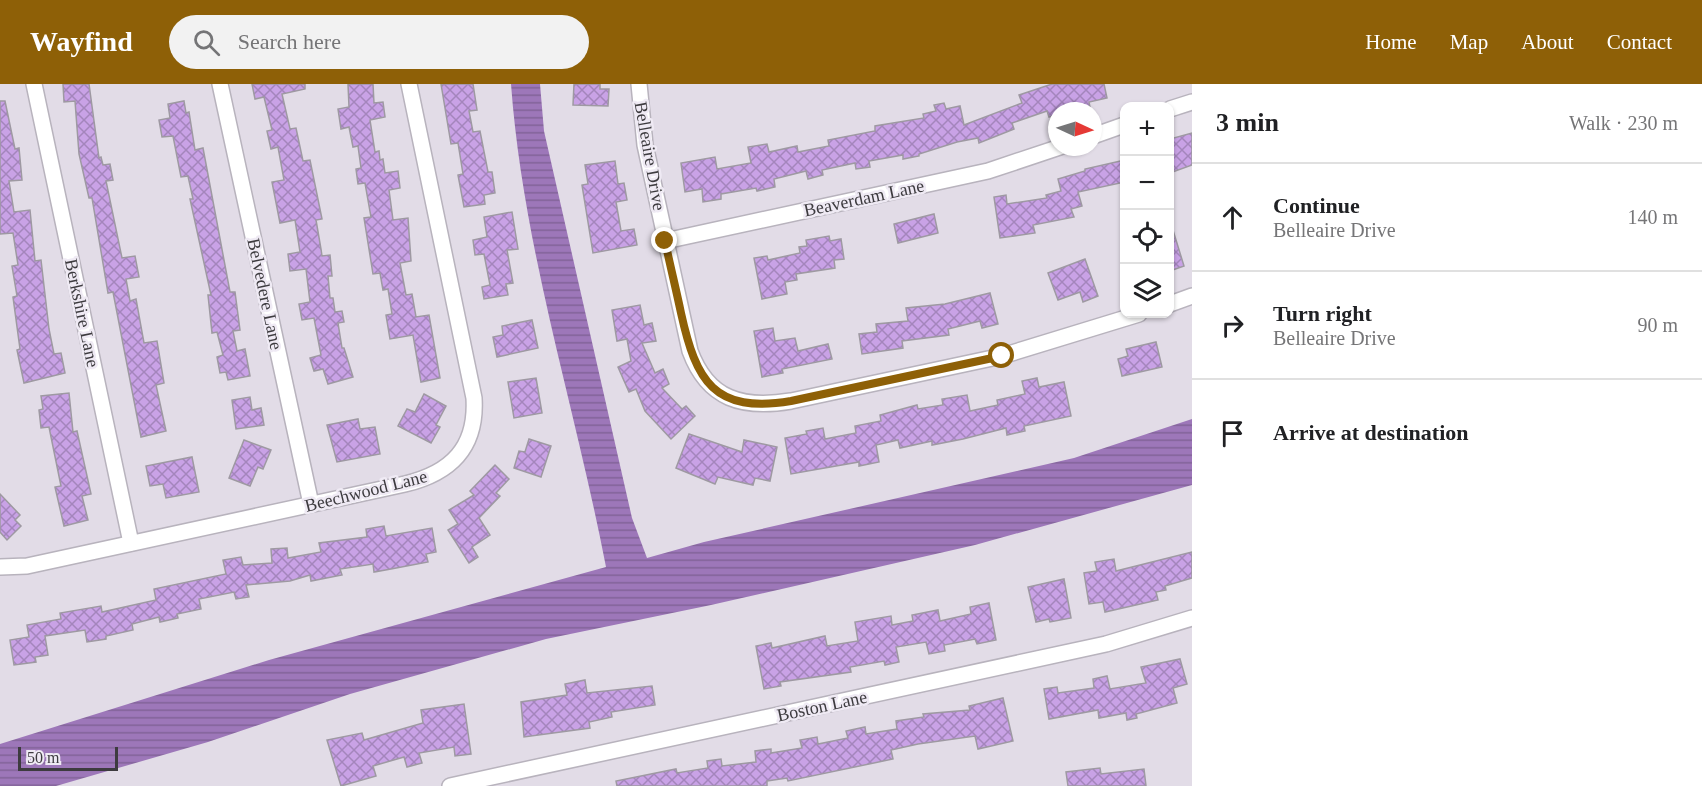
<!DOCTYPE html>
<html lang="en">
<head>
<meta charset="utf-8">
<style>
	body { margin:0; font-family:"Times New Roman",serif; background:#f2f2f2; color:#202124 }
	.controls { position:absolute; right:18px; top:18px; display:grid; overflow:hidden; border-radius:12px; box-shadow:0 2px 4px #0004 }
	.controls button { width:54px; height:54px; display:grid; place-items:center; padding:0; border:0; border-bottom:2px solid #e0e0e0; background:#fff; color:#202124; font:30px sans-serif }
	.compass { position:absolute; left:1048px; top:18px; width:54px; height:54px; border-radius:50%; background:#fff; box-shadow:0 2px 4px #0004; rotate:94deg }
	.scale { position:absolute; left:18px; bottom:15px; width:100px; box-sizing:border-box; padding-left:6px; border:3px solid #3d3b3f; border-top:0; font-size:16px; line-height:21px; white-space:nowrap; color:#3d3b3f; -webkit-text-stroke:4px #efeaf4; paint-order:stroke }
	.stop { position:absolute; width:18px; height:18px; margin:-14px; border:4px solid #8e6007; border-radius:50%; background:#fff }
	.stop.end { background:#8e6007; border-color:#fff; box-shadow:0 2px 6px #0008 }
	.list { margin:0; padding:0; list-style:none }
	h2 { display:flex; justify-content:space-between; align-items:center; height:78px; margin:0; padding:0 24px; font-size:26px }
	h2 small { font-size:20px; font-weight:400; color:#757577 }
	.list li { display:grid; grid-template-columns:39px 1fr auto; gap:18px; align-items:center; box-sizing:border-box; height:108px; padding:0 24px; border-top:2px solid #e0e0e0 }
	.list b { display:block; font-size:22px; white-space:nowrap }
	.list p { margin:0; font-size:20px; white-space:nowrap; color:#757577 }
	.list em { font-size:20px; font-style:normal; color:#757577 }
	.icon { flex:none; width:33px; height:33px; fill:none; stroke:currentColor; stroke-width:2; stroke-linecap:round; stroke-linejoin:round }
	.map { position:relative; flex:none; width:1192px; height:702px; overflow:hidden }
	header { display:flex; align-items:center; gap:36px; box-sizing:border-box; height:84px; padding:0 30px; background:#8e6007; color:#fff }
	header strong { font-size:28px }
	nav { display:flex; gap:33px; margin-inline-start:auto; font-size:21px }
	.search { width:420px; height:54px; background:#f2f2f2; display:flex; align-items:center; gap:15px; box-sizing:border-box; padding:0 21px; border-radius:33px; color:#757577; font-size:22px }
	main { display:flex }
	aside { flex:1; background:#fff }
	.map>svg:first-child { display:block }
</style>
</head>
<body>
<header>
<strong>Wayfind</strong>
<div class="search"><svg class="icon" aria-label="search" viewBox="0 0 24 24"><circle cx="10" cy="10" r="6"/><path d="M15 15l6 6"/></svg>Search here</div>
<nav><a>Home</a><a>Map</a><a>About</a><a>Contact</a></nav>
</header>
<main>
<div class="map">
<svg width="1192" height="702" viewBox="0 0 1192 702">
	<defs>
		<pattern id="water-rules" width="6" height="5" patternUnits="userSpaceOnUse" patternTransform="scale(1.5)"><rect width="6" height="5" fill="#9d77b9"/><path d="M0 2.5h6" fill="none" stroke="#816398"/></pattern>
		<pattern id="building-cross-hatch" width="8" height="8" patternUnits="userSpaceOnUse" patternTransform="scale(1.5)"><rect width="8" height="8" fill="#c9a2e6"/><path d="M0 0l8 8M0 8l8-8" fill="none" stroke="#a485bc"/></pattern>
	</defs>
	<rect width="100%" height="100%" fill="#e2dce7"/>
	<path fill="url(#water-rules)" d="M511,0H540L544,47L632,434L647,474L704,458L1074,374L1192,335V401L975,461L711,521L546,555L350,610L208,658L56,702H0V660L269,576L606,483C575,322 523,164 511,0Z"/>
	<g fill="url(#building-cross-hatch)" stroke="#9e99a2" stroke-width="1.5">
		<polygon points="63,0 89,0 99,74 101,73 103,81 110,80 113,96 106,97 122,174 135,172 139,193 126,195 130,217 136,215 144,259 157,257 164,299 156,301 166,347 141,353 113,208 108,209 92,114 89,114 79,70 75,17 64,18"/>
		<polygon points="252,0 305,0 305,5 282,10 290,45 296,44 303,77 310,76 322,135 316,136 321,165 322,172 330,171 332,192 328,192 330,214 333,214 335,228 342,227 344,238 338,239 342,264 344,264 353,293 328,300 323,285 314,287 310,274 321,271 314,234 302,236 299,220 310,218 306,185 290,187 288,170 300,168 295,136 280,139 272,98 284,96 278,63 271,65 267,47 272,46 264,13 255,15"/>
		<polygon points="348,0 373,0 374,19 383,18 385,33 370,36 375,68 379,67 380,76 383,75 385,89 398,87 400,104 389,106 393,136 408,134 411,177 400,179 406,211 412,210 416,233 429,231 440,294 421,298 413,251 390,255 386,231 392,230 388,205 383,206 380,189 373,190 364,134 371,133 365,99 358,100 356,85 361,84 358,62 353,63 349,43 341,45 338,25 349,23"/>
		<polygon points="441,0 473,0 477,26 469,27 473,48 480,47 488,88 492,88 495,109 484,111 485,120 464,123 458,91 463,90 458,59 451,60"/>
		<polygon points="574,0 600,0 600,5 609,5 608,22 573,21"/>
		<polygon points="1052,0 1104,0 1107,14 1089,18 1090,23 1057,27 1057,31 1049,33 1047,27 1012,39 1014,45 979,59 978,54 957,58 919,70 919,72 903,75 903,71 869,77 870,83 856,85 855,79 822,86 823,91 808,95 806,87 774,95 775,103 757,107 756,104 721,110 721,115 703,118 702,105 685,108 681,79 715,73 717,85 751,79 748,63 767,60 769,68 797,62 798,68 829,62 828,56 875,47 875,42 924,34 923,30 936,27 934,21 944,19 946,25 960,22 964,41 1022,19 1019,11"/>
		<polygon points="0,17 5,17 15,65 19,64 22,96 9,97 14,128 30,126 35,177 41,176 49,245 54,270 61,269 65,289 24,299 17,266 20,265 13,213 17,212 12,182 18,181 13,149 0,150"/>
		<polygon points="184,17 186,29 189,28 195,66 203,64 230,208 235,208 240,246 233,247 237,267 245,265 250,292 228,296 226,288 220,289 217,273 223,271 217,248 212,249 208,211 211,211 190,115 193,115 188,92 181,93 173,52 162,53 159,36 170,34 168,20"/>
		<polygon points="1192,49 1192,81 1170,89 1170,55"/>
		<polygon points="1125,76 1125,98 1078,108 1082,122 1071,125 1074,133 1033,141 1035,149 1000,154 994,113 1006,111 1007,120 1047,114 1046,111 1061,107 1058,95 1085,87 1085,85"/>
		<polygon points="615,77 618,100 624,99 627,116 616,118 621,147 634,145 637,161 593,169 582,101 588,100 585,81"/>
		<polygon points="512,128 518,165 507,166 513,199 506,200 508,211 484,215 482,203 490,201 484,170 475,171 473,156 487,153 484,133"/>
		<polygon points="934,130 938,149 898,159 894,140"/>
		<polygon points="1172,143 1184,182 1170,187 1170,144"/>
		<polygon points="829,152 830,157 841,155 844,175 834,176 835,184 796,190 797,196 785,198 787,210 762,215 754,174 767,172 768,176 800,169 799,163 807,162 806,156"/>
		<polygon points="1085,175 1098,212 1083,218 1080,208 1058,216 1048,189"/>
		<polygon points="990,209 998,240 982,244 980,237 948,245 949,251 902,257 903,264 862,270 859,250 877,248 876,240 908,237 906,224 945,220"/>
		<polygon points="640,221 644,241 652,239 656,257 642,259 655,289 663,285 669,300 662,304 682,325 686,322 695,332 671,355 645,327 636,305 629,308 618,283 631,277 627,255 617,257 612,226"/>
		<polygon points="532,236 538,264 497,273 493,253 503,251 502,242"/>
		<polygon points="773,244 775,257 795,254 798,267 828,260 832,275 782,285 783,289 762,293 754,247"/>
		<polygon points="1156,258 1162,283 1122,292 1118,275 1128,272 1126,265"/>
		<polygon points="536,294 542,329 514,334 508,298"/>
		<polygon points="1037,294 1039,303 1064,298 1071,332 1024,342 1025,347 1007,351 1006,344 963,355 932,361 932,357 900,364 898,356 876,361 879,378 859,382 859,378 791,390 785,354 807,350 806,347 823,344 825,355 856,349 855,342 881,337 880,331 917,321 918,325 943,321 942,315 967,311 970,327 998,321 997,316 1025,310 1022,297"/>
		<polygon points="69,309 73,348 77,347 91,410 82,412 88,436 64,442 55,403 61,402 49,343 41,344 39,326 43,325 41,312"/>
		<polygon points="424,310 446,322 436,341 440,343 431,359 398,342 407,325 415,328"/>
		<polygon points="250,313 252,326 261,324 264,341 236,345 232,316"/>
		<polygon points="358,335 360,345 375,343 380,370 337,378 327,341"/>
		<polygon points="689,350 742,368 744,356 777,363 770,397 755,394 753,401 718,393 715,400 676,384"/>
		<polygon points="529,355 551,362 541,393 514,384 519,367 525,368"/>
		<polygon points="244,356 271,366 263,385 258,383 250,402 229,394"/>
		<polygon points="192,373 199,408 166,414 163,400 150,402 146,382"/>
		<polygon points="495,381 509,395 496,409 500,412 479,434 490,451 472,463 478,473 469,479 448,446 458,440 449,426 474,411 470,407"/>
		<polygon points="0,410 20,431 15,436 21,442 7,456 0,448"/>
		<polygon points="384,442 386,452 432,444 436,468 426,470 428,478 391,485 374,488 373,480 340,485 342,491 311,497 310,491 290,497 246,501 249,513 236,515 234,508 199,515 201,525 177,530 178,534 160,538 159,533 132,540 133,546 106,552 106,555 87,558 85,546 45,552 48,571 35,573 36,578 14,581 10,556 29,553 27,541 61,535 60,529 101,522 102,528 156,516 154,505 226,490 223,476 241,473 243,481 272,479 271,465 287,464 288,474 321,468 319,459 367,453 366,445"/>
		<polygon points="1192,468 1192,494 1165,502 1166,506 1156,508 1158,516 1105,528 1103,518 1089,520 1084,489 1097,487 1095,478 1114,475 1116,487"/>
		<polygon points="1064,495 1071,534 1050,538 1049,535 1036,538 1028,503"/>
		<polygon points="989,519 996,556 977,560 975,555 944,561 945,567 929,570 926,558 896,563 899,578 885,581 884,577 850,583 851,588 780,598 781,602 764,605 756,562 771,559 772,564 825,552 827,562 858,557 855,538 891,532 892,541 913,537 912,531 938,526 940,537 971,530 970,523"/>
		<polygon points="1180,575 1187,600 1173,604 1177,619 1136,630 1137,634 1127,636 1126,629 1099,634 1098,626 1049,635 1044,605 1057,603 1058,609 1094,604 1093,595 1107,592 1110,605 1146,599 1141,583"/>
		<polygon points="585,596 587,609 652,602 655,621 611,628 612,633 589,638 590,644 524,653 521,618 567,611 565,600"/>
		<polygon points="1003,614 1013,657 978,665 975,652 918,660 891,666 893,675 788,697 787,694 767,697 767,702 617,702 616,697 676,685 677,689 708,684 707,677 721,675 722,682 756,678 755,667 771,665 771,669 802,664 800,656 817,653 818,660 848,654 846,647 865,643 866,650 897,645 896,637 924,633 923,630 970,626 969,622"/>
		<polygon points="464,620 471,670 455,672 454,663 419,669 422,679 407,683 404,673 373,682 376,692 341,702 327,656 362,649 364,656 423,639 421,626"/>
		<polygon points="1100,684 1101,690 1144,685 1146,702 1068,702 1066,688"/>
	</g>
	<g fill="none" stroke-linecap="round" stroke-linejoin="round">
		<g stroke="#b8b3bd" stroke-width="18">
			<g id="minor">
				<polyline points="34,0 131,459"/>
				<polyline points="220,0 311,420"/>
				<path d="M639,0L645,61L690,267C708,316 743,325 791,317L1002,272L1139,230"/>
				<polyline points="1170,25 1192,18"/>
				<polyline points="1093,52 1124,41"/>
				<polyline points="665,157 988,87 1060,63"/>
				<polyline points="1170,220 1192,212"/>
				<path d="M0,483L27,482L405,400C451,389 477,364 474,314L409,0"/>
				<polyline points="450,702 1106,560 1192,534"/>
			</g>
		</g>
		<use href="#minor" stroke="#fff" stroke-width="15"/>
	</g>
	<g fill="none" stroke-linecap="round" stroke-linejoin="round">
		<path stroke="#8e6007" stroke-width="8" d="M665,157C670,181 676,205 681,229C696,297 714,330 791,317L1002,272"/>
	</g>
	<g text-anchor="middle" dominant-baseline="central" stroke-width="5" stroke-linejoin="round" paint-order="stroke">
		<g font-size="18" fill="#3d3b3f" stroke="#efeaf4">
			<text transform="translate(650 72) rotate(80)">Belleaire Drive</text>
			<text transform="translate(864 114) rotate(-12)">Beaverdam Lane</text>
			<text transform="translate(265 210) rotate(78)">Belvedere Lane</text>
			<text transform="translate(82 229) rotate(78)">Berkshire Lane</text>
			<text transform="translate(366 407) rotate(-14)">Beechwood Lane</text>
			<text transform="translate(822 622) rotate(-12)">Boston Lane</text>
		</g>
	</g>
</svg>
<div class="controls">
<button>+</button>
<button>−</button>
<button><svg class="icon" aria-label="locate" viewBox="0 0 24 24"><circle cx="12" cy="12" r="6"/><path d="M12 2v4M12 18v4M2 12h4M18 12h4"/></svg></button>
<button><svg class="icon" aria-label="layers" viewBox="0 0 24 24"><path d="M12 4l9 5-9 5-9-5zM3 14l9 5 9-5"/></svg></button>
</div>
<svg class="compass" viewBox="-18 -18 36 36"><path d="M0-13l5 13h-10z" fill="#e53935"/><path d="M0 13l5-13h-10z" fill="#757577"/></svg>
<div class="scale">50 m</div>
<div class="stop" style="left:1002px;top:272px"></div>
<div class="stop end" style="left:665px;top:157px"></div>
</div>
<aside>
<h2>3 min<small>Walk · 230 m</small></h2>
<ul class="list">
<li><svg class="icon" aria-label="ahead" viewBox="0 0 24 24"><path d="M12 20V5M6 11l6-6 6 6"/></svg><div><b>Continue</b><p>Belleaire Drive</p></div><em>140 m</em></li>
<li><svg class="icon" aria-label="right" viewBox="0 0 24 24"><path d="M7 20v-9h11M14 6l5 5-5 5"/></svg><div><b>Turn right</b><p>Belleaire Drive</p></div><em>90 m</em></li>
<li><svg class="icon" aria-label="arrive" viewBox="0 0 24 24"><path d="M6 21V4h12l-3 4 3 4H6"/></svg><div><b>Arrive at destination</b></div></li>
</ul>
</aside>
</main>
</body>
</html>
